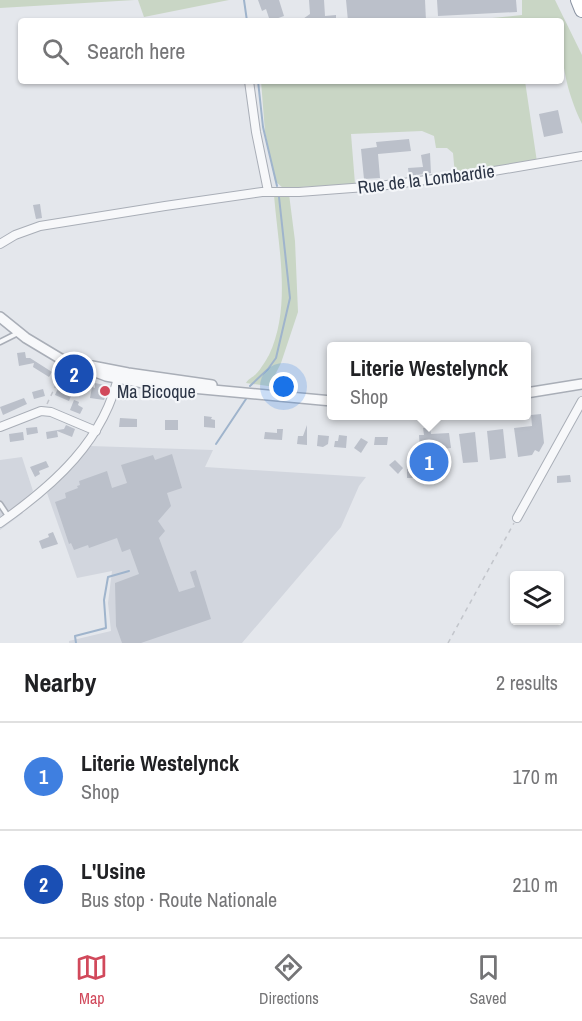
<!DOCTYPE html>
<html lang="en">
<head>
<meta charset="utf-8">
<style>
	body { margin:0; font-family:"Archivo Narrow",sans-serif; background:#f2f2f2; color:#202124 }
	.controls { position:absolute; right:18px; bottom:18px; display:grid; overflow:hidden; border-radius:6px; box-shadow:0 2px 4px #0004 }
	.controls button { width:54px; height:54px; display:grid; place-items:center; padding:0; border:0; border-bottom:2px solid #e0e0e0; background:#fff; color:#202124; font:30px sans-serif }
	.you { position:absolute; left:284px; top:387px; width:21px; height:21px; margin:-15px; border:4px solid #fff; border-radius:50%; background:#1a73e8; box-shadow:0 0 0 9px #1a73e833 }
	.badge { display:grid; place-items:center; width:39px; height:39px; border-radius:50%; background:#d1495b; color:#fff; font-size:20px; font-weight:700 }
	.pin { position:absolute; translate:-50% -50%; border:3px solid #fff; box-shadow:0 2px 6px #0006 }
	.popup { position:absolute; left:327px; top:342px; width:204px; height:78px; box-sizing:border-box; display:grid; place-content:center; border-radius:6px; background:#fff; filter:drop-shadow(0 2px 4px #0005); font-size:20px; white-space:nowrap; color:#757577 }
	.popup b { font-size:22px; color:#202124 }
	.popup::after { content:''; position:absolute; left:50%; top:100%; margin-left:-12px; border:12px solid transparent; border-top-color:#fff }
	.list { margin:0; padding:0; list-style:none }
	h2 { display:flex; justify-content:space-between; align-items:center; height:78px; margin:0; padding:0 24px; font-size:26px }
	h2 small { font-size:20px; font-weight:400; color:#757577 }
	.list li { display:grid; grid-template-columns:39px 1fr auto; gap:18px; align-items:center; box-sizing:border-box; height:108px; padding:0 24px; border-top:2px solid #e0e0e0 }
	.list b { display:block; font-size:22px; white-space:nowrap }
	.list p { margin:0; font-size:20px; white-space:nowrap; color:#757577 }
	.list em { font-size:20px; font-style:normal; color:#757577 }
	.icon { flex:none; width:33px; height:33px; fill:none; stroke:currentColor; stroke-width:2; stroke-linecap:round; stroke-linejoin:round }
	.map { position:relative; flex:none; width:582px; height:643px; overflow:hidden }
	.search { position:absolute; background:#fff; box-shadow:0 2px 4px #0004; left:18px; right:18px; top:18px; height:66px; display:flex; align-items:center; gap:15px; box-sizing:border-box; padding:0 21px; border-radius:6px; color:#757577; font-size:22px }
	.sheet { height:294px; background:#fff }
	nav { display:flex; justify-content:space-around; align-items:center; box-sizing:border-box; height:84px; border-top:2px solid #e0e0e0; background:#fff; font-size:16px; color:#757577 }
	nav a { display:grid; justify-items:center; gap:3px }
	nav .on { color:#d1495b }
	.map>svg:first-child { display:block }
</style>
</head>
<body>
<div class="map">
<svg width="582" height="643" viewBox="0 0 582 643">
	<rect width="100%" height="100%" fill="#e4e7ec"/>
	<g fill="#d2d6de">
		<polygon points="90,446 213,450 205,467 366,477 359,486 341,527 242,643 69,643 69,641 111,631 108,603 112,571 77,578 47,493"/>
		<polygon points="22,457 33,491 17,507 23,513 0,530 0,460"/>
	</g>
	<g fill="#c9d6c5">
		<polygon points="0,0 135,0 0,8"/>
		<polygon points="138,0 229,0 144,17"/>
		<path d="M522,0H555L582,55V124C565,88 561,61 561,21H462L522,15Z"/>
		<polygon points="261,81 525,81 537,162 455,175 453,153 447,148 436,148 434,136 422,131 351,134 355,184 283,188 275,181 265,132"/>
		<path d="M289,194L295,241L298,312L281,363L271,383L275,387L246,383C249,378 252,378 256,374C261,369 266,360 269,355C292,306 278,246 274,195Z"/>
	</g>
	<g fill="none" stroke-linecap="round" stroke-linejoin="round">
		<g stroke="#9fb4cc" stroke-width="2">
			<polyline points="244,0 247,21"/>
			<polyline points="258,81 263,127 277,186"/>
			<polyline points="250,386 268,369 276,358 290,298 279,197"/>
			<polyline points="216,444 246,399"/>
			<polyline points="76,643 75,636 106,628 104,600 108,577 129,571"/>
		</g>
	</g>
	<g fill="#bbc0ca">
		<polygon points="258,0 279,0 284,16 270,21 266,9 262,11"/>
		<polygon points="309,0 324,0 325,16 336,15 336,21 300,21 310,14"/>
		<polygon points="346,0 425,0 426,21 348,21"/>
		<polygon points="437,0 516,0 517,12 438,16"/>
		<polygon points="558,110 563,133 544,137 539,114"/>
		<polygon points="409,139 411,151 378,154 380,178 364,179 361,149 377,147 376,142"/>
		<polygon points="430,153 431,173 409,176 408,168 423,167 421,155"/>
		<polygon points="40,204 42,218 36,219 33,205"/>
		<polygon points="25,352 26,358 30,358 52,372 49,377 33,367 34,363 19,366 17,353"/>
		<polygon points="95,383 109,386 104,400 90,398 92,387 95,388"/>
		<polygon points="59,386 73,391 69,401 55,395"/>
		<polygon points="43,389 45,396 34,399 32,392"/>
		<polygon points="24,398 27,404 3,415 0,407"/>
		<polygon points="74,400 79,402 78,405 83,408 80,414 70,410"/>
		<polygon points="541,414 544,443 539,452 535,450 532,455 518,457 514,428 532,426 531,415"/>
		<polygon points="204,416 212,417 211,419 215,420 215,428 204,427"/>
		<polygon points="120,418 137,419 137,427 119,427"/>
		<rect x="165" y="420" width="13" height="10"/>
		<polygon points="66,425 75,429 72,437 57,431 58,437 47,439 46,432 64,429"/>
		<polygon points="307,425 307,445 297,444 298,436 303,436"/>
		<polygon points="37,427 38,433 27,435 26,428"/>
		<polygon points="423,428 430,428 431,434 449,433 451,448 432,450 433,473 426,473 425,450 420,450 419,435 424,435"/>
		<polygon points="277,429 283,429 282,440 264,439 265,432 277,433"/>
		<polygon points="503,429 506,458 490,460 487,431"/>
		<polygon points="23,432 24,440 10,442 9,434"/>
		<polygon points="475,432 478,462 463,463 459,434"/>
		<polygon points="318,435 329,436 328,444 323,447 317,446"/>
		<polygon points="339,435 347,436 346,448 334,447 335,441 338,441"/>
		<polygon points="375,437 388,437 387,445 374,445"/>
		<polygon points="361,438 368,442 361,453 354,448"/>
		<polygon points="172,454 182,488 167,493 171,506 158,521 165,531 159,538 179,592 195,587 190,572 196,570 211,619 141,643 122,643 116,626 115,583 139,574 130,549 122,552 117,538 89,548 88,545 74,550 71,543 69,544 55,502 66,498 65,493 78,488 77,486 80,485 79,481 107,471 112,488 127,483 121,465 153,455 155,460"/>
		<polygon points="395,460 403,468 398,474 389,465"/>
		<polygon points="46,461 49,467 39,471 40,474 35,477 30,467"/>
		<polygon points="407,469 422,470 422,478 407,478"/>
		<polygon points="570,475 571,482 557,483 557,476"/>
		<polygon points="53,532 58,544 42,549 39,541 49,537 48,534"/>
	</g>
	<g fill="none" stroke-linecap="round" stroke-linejoin="round">
		<g stroke="#a9aeb7" stroke-width="7">
			<g id="service">
				<polyline points="0,342 18,333"/>
				<polyline points="0,504 8,516"/>
			</g>
		</g>
		<g stroke="#a9aeb7" stroke-width="10">
			<g id="minor">
				<polyline points="249,81 256,132 268,191"/>
				<polyline points="0,244 15,235 40,226 165,206 262,192 299,192 379,186 482,173 582,156"/>
				<polyline points="0,427 41,411 51,412 96,431"/>
				<polyline points="517,518 582,401"/>
				<path d="M0,523C54,485 105,440 119,373"/>
			</g>
		</g>
		<g stroke="#a9aeb7" stroke-width="12">
			<g id="tertiary">
				<polyline points="0,317 26,338 61,359 106,376 149,384 332,401"/>
				<polyline points="92,366 128,373 212,385"/>
				<polyline points="526,393 582,384"/>
			</g>
		</g>
		<g stroke="#8b94a3" stroke-width="16">
			<polyline id="trunk" points="578,0 582,10"/>
		</g>
		<g stroke="#c2c5cb" stroke-width="1.5" stroke-dasharray="4.5 4.5" stroke-linecap="butt">
			<polyline points="47,404 64,368"/>
			<polyline points="448,643 514,523"/>
		</g>
		<use href="#service" stroke="#f7f8fa" stroke-width="4"/>
		<use href="#minor" stroke="#f7f8fa" stroke-width="8"/>
		<use href="#tertiary" stroke="#f7f8fa" stroke-width="9"/>
		<use href="#trunk" stroke="#fff" stroke-width="14"/>
	</g>
	<circle fill="#d1495b" stroke="#f4f6f9" stroke-width="2" cx="105" cy="391" r="6"/>
	<g text-anchor="middle" dominant-baseline="central" stroke-width="4.5" stroke-linejoin="round" paint-order="stroke">
		<g font-size="18" fill="#2b3445" stroke="#f4f6f9">
			<text transform="translate(426 179) rotate(-7)">Rue de la Lombardie</text>
		</g>
		<g font-size="18" fill="#2b3445" stroke="#f4f6f9" text-anchor="start">
			<text x="117" y="391">Ma Bicoque</text>
		</g>
	</g>
</svg>
<div class="controls">
<button><svg class="icon" aria-label="layers" viewBox="0 0 24 24"><path d="M12 4l9 5-9 5-9-5zM3 14l9 5 9-5"/></svg></button>
</div>
<div class="you"></div>
<div class="pin badge" style="left:429px;top:462px;background:#3f7fe0">1</div>
<div class="popup"><b>Literie Westelynck</b>Shop</div>
<div class="pin badge" style="left:74px;top:374px;background:#1a4fb4">2</div>
<div class="search"><svg class="icon" aria-label="search" viewBox="0 0 24 24"><circle cx="10" cy="10" r="6"/><path d="M15 15l6 6"/></svg>Search here</div>
</div>
<section class="sheet">
<h2>Nearby<small>2 results</small></h2>
<ul class="list">
<li><span class="badge" style="background:#3f7fe0">1</span><div><b>Literie Westelynck</b><p>Shop</p></div><em>170 m</em></li>
<li><span class="badge" style="background:#1a4fb4">2</span><div><b>L'Usine</b><p>Bus stop · Route Nationale</p></div><em>210 m</em></li>
</ul>
</section>
<nav>
<a class="on"><svg class="icon" aria-label="map" viewBox="0 0 24 24"><path d="M3 6l6-2 6 2 6-2v14l-6 2-6-2-6 2zM9 4v14M15 6v14"/></svg>Map</a>
<a><svg class="icon" aria-label="directions" viewBox="0 0 24 24"><path d="M12 3l9 9-9 9-9-9zM9 14v-3h6M13 9l2 2-2 2"/></svg>Directions</a>
<a><svg class="icon" aria-label="saved" viewBox="0 0 24 24"><path d="M7 4h10v16l-5-4-5 4z"/></svg>Saved</a>
</nav>
</body>
</html>
